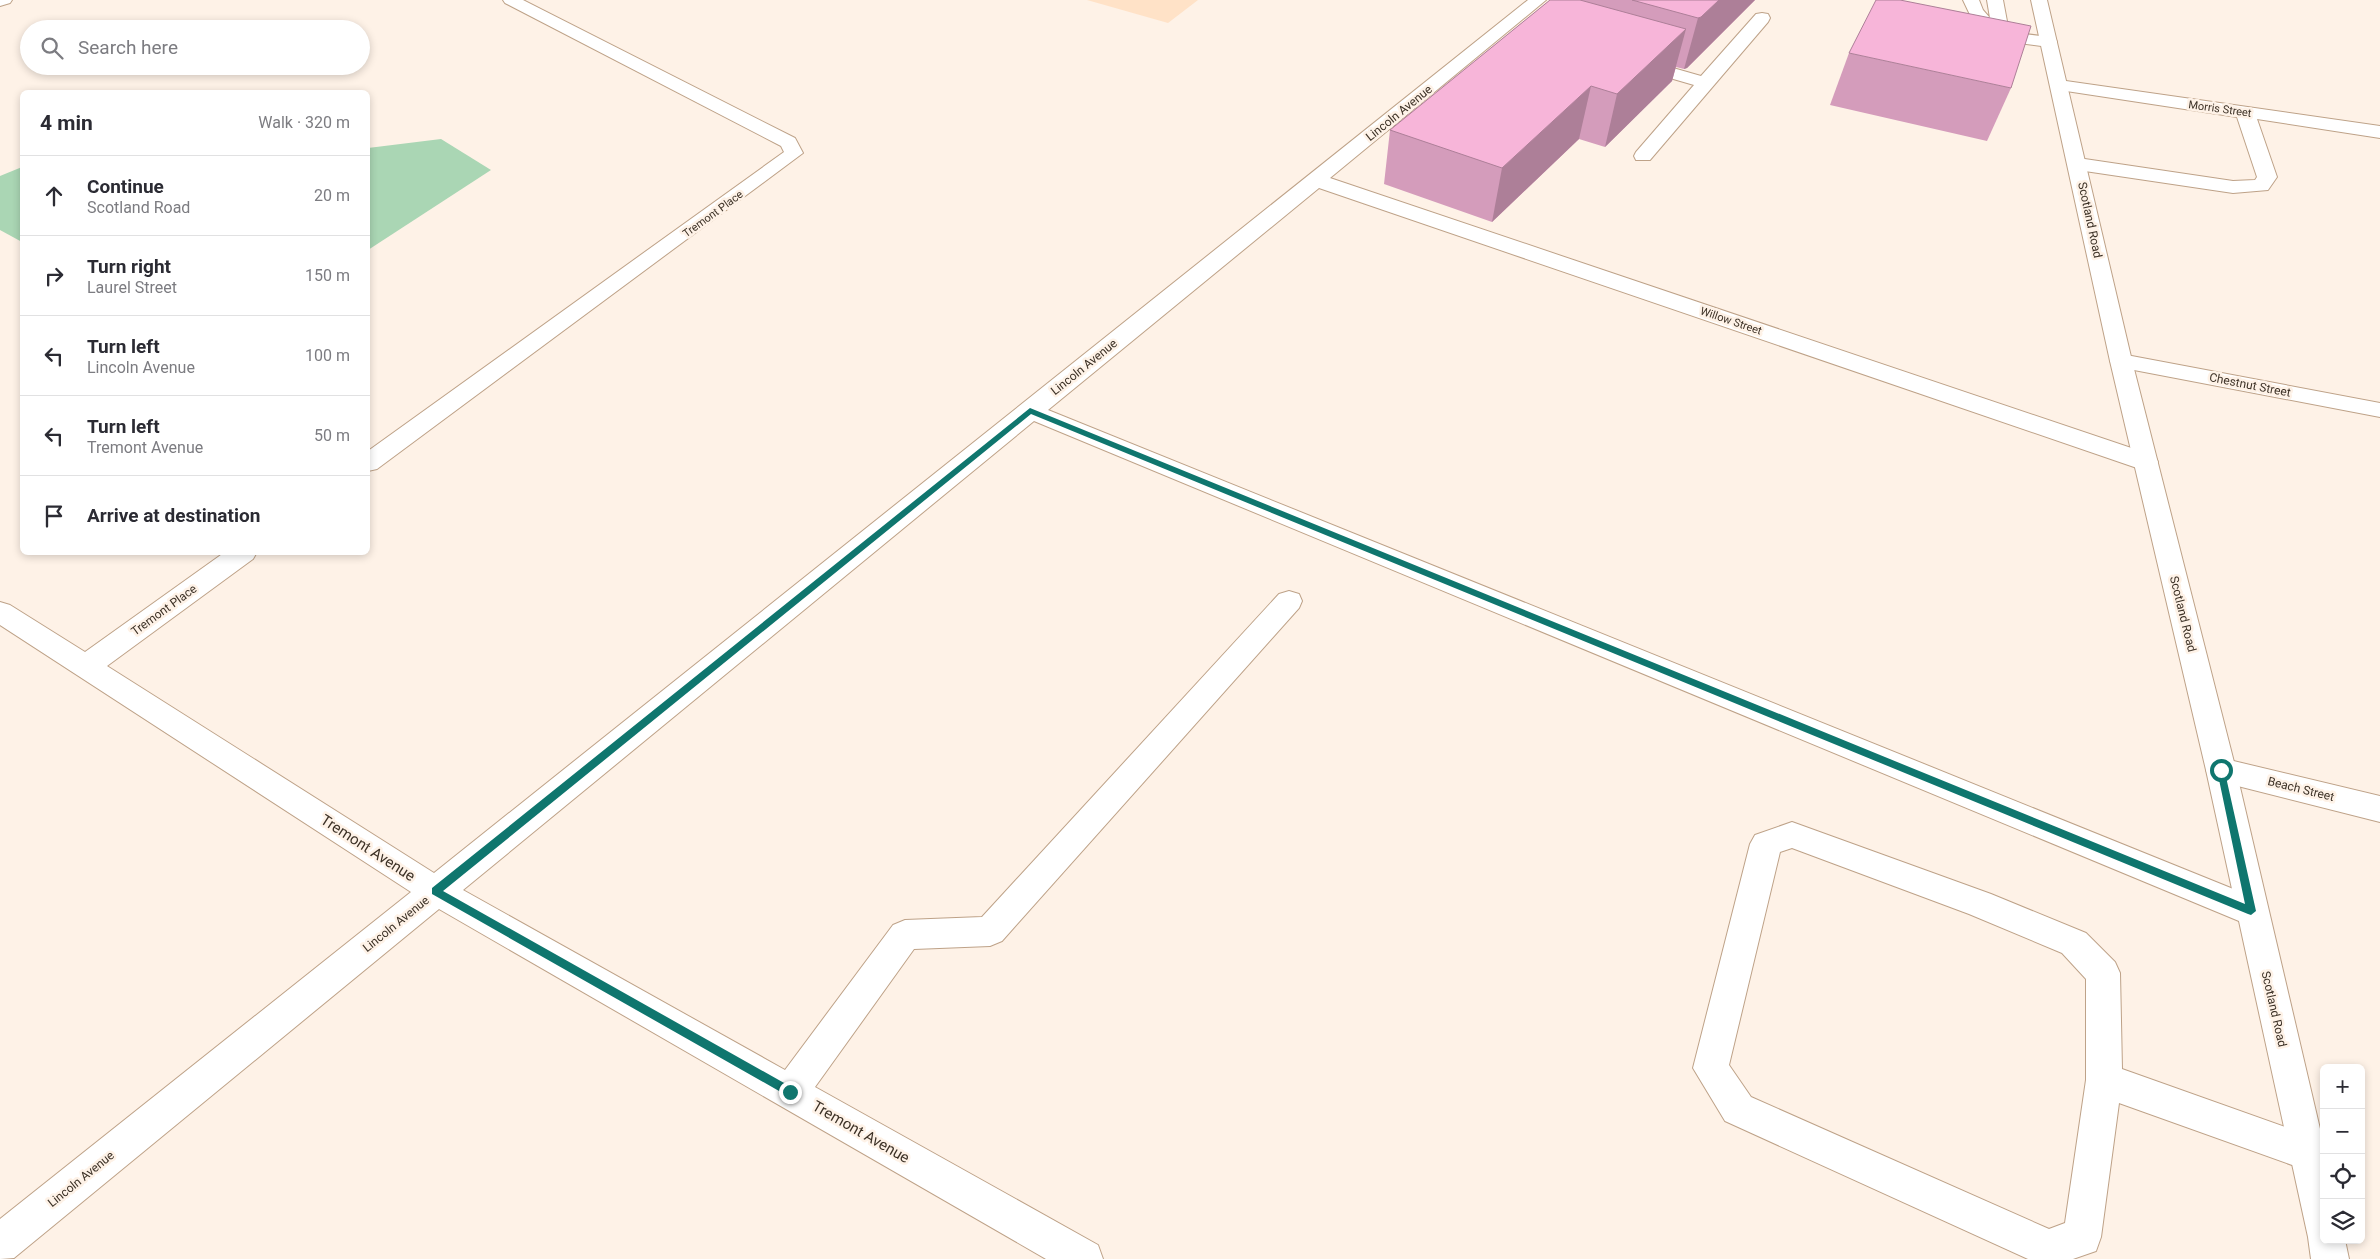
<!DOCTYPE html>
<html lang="en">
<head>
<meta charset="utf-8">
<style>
	body { margin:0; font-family:Roboto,sans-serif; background:#f7f7f7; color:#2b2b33 }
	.controls { position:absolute; right:15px; bottom:15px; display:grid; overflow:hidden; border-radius:8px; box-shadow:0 2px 8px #0003 }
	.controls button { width:45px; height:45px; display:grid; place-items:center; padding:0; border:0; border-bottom:1px solid #e1e1e2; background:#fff; color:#2b2b33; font:25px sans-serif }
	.stop { position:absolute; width:15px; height:15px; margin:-11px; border:4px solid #0f766e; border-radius:50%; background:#fff }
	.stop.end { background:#0f766e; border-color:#fff; box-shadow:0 1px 5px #0008 }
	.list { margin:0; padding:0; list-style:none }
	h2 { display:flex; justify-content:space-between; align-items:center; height:65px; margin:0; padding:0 20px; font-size:21px }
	h2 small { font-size:16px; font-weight:400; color:#7c7c81 }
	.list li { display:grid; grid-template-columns:32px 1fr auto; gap:15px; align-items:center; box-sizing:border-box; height:80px; padding:0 20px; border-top:1px solid #e1e1e2 }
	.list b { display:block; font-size:19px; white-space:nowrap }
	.list p { margin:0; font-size:16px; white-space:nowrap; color:#7c7c81 }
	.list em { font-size:16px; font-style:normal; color:#7c7c81 }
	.icon { flex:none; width:28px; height:28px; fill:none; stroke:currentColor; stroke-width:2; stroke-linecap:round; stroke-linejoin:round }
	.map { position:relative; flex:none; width:2380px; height:1259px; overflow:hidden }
	.search { position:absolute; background:#fff; box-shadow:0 2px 8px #0003; left:20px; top:20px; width:350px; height:55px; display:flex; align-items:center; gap:12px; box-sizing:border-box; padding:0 18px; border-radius:28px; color:#7c7c81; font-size:19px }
	.panel { position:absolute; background:#fff; box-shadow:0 2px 8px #0003; left:20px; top:90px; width:350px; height:465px; border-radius:8px }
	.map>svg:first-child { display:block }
</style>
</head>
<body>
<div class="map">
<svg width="2380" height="1259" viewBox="0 0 2380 1259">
	<rect width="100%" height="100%" fill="#fef2e7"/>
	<polygon fill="#ffe2c7" points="1087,0 1198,0 1168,23"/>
	<g fill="#aad6b4">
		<polygon points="441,139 491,170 368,250 368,148"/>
		<polygon points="22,167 22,242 0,230 0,176"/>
	</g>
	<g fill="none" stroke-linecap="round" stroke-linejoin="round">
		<g stroke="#bea288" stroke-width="2">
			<g id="minor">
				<polygon points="0,0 12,0 10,3 0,6"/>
				<polygon points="503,0 523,0 795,138 803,153 377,469 368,471 368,451 784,152 781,146 505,3"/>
				<polygon points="1528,0 1546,0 1330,178 2155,456 2158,462 2155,468 2146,470 2137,468 1319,188 1048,410 2263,901 2267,911 2263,921 2251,925 2239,921 1034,421 463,890 785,1070 893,925 905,920 982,917 1279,594 1289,591 1299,594 1302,601 1299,608 1002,941 990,946 914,949 815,1087 1098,1245 1103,1259 1046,1259 439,909 14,1258 0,1259 0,1219 411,892 0,625 0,602 10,605 85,652 225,552 257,552 253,559 107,666 434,873"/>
				<polygon points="1963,0 1979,0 1983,10 1990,18 1987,0 2003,0 2009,32 2049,37 2055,38 2057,42 2055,46 2049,47 1995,40 1972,19"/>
				<polygon points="1762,13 1768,14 1770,18 1768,22 1650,160 1636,160 1634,156 1636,152 1694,85 1632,67 1629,63 1632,59 1638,58 1701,76 1756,14"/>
				<polygon points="2059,80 2380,126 2380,138 2257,119 2277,177 2268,190 2233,193 2078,170 2071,168 2068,164 2071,160 2078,158 2233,181 2255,180 2257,177 2237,117 2053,89 2050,85 2053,81"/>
				<polygon points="2121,354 2380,403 2380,417 2113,366 2110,361 2113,356"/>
				<polygon points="2221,758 2380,796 2380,822 2210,779 2206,770 2210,761"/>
				<path d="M1792,822L1991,894L2086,933L2115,962L2120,973L2122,1069L2319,1139L2324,1150L2319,1165L2306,1170L2119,1103L2101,1237L2096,1251L2073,1259H2028L1725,1121L1693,1068L1750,844L1755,835ZM1792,848L1969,914L2062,953L2086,979V1080L2065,1223L2049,1229L1751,1097L1729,1065L1780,852Z"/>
			</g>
		</g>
		<g stroke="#bea288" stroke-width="2">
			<polygon id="major" points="2031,0 2047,0 2132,361 2236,770 2324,1146 2324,1240 2345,1240 2349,1259 2311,1259 2308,1237 2206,770 2110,361"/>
		</g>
		<use href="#minor" fill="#fff" fill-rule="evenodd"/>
		<use href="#major" fill="#fff" fill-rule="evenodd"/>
	</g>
	<g fill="#d49cbb">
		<polygon points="1550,0 1755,0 1687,68 1684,69 1676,67 1672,81 1605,147 1579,139 1492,222 1384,184 1390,130"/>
		<polygon points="1849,53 2011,88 1987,141 1830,105"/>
	</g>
	<g fill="#ad7f98">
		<polygon points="1719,0 1755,0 1687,68 1684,69 1698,18"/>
		<polygon points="1686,29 1672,81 1605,147 1617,94"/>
		<polygon points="1591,86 1579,139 1492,222 1502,168"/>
	</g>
	<g fill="#f7b5d9" stroke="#ad7f98">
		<polygon points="1550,0 1580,0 1686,29 1617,94 1591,86 1502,168 1390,130"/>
		<polygon points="1632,0 1719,0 1701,17 1698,18"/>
		<polygon points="1876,0 1900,0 2031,26 2011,88 1849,53"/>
	</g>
	<polygon fill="#0f766e" points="1030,408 2245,904 2217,770 2221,767 2224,768 2256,911 2251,915 2248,914 1031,414 443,891 793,1088 793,1095 786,1095 432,894 432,888"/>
	<g text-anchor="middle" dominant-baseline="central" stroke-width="5" stroke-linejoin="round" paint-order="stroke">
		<g font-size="11" fill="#3c3126" stroke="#fef2e7">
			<text transform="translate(2220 109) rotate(8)">Morris Street</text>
			<text transform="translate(713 214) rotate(-36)">Tremont Place</text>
			<text transform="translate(1731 321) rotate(19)">Willow Street</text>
		</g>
		<g font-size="12" fill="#3c3126" stroke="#fef2e7">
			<text transform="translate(1399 113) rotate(-39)">Lincoln Avenue</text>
			<text transform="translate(2090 220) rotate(78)">Scotland Road</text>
			<text transform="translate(1084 367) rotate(-39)">Lincoln Avenue</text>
			<text transform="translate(2250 385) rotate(11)">Chestnut Street</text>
			<text transform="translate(164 610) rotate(-36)">Tremont Place</text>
			<text transform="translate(2183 614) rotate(76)">Scotland Road</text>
			<text transform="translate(2301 789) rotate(14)">Beach Street</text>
			<text transform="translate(396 924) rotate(-39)">Lincoln Avenue</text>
			<text transform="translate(2274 1009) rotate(77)">Scotland Road</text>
			<text transform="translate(81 1179) rotate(-39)">Lincoln Avenue</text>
		</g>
		<g font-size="15" fill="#3c3126" stroke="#fef2e7">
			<text transform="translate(368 848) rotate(33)">Tremont Avenue</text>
			<text transform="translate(861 1132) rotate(30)">Tremont Avenue</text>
		</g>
	</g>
</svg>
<div class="controls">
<button>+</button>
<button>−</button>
<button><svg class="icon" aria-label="locate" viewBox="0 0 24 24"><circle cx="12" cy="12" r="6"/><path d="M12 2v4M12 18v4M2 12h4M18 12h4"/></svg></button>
<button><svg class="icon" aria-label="layers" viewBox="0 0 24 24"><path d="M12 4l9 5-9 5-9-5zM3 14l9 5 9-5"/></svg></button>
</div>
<div class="stop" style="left:2221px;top:770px"></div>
<div class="stop end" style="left:790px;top:1092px"></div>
<div class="search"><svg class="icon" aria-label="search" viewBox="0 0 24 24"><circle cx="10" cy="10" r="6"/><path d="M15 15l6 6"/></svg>Search here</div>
<section class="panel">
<h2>4 min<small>Walk · 320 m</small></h2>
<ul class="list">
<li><svg class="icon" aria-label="ahead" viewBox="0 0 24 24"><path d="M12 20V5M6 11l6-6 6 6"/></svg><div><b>Continue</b><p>Scotland Road</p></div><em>20 m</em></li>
<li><svg class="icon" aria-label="right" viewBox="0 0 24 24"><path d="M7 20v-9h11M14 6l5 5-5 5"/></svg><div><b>Turn right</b><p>Laurel Street</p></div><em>150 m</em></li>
<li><svg class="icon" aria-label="left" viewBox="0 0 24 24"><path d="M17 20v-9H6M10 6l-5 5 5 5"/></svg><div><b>Turn left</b><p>Lincoln Avenue</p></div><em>100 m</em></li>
<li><svg class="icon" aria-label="left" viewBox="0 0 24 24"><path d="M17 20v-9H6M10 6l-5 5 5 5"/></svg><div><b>Turn left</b><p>Tremont Avenue</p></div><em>50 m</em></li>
<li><svg class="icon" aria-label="arrive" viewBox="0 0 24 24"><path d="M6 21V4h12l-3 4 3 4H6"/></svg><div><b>Arrive at destination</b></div></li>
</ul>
</section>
</div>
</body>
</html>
